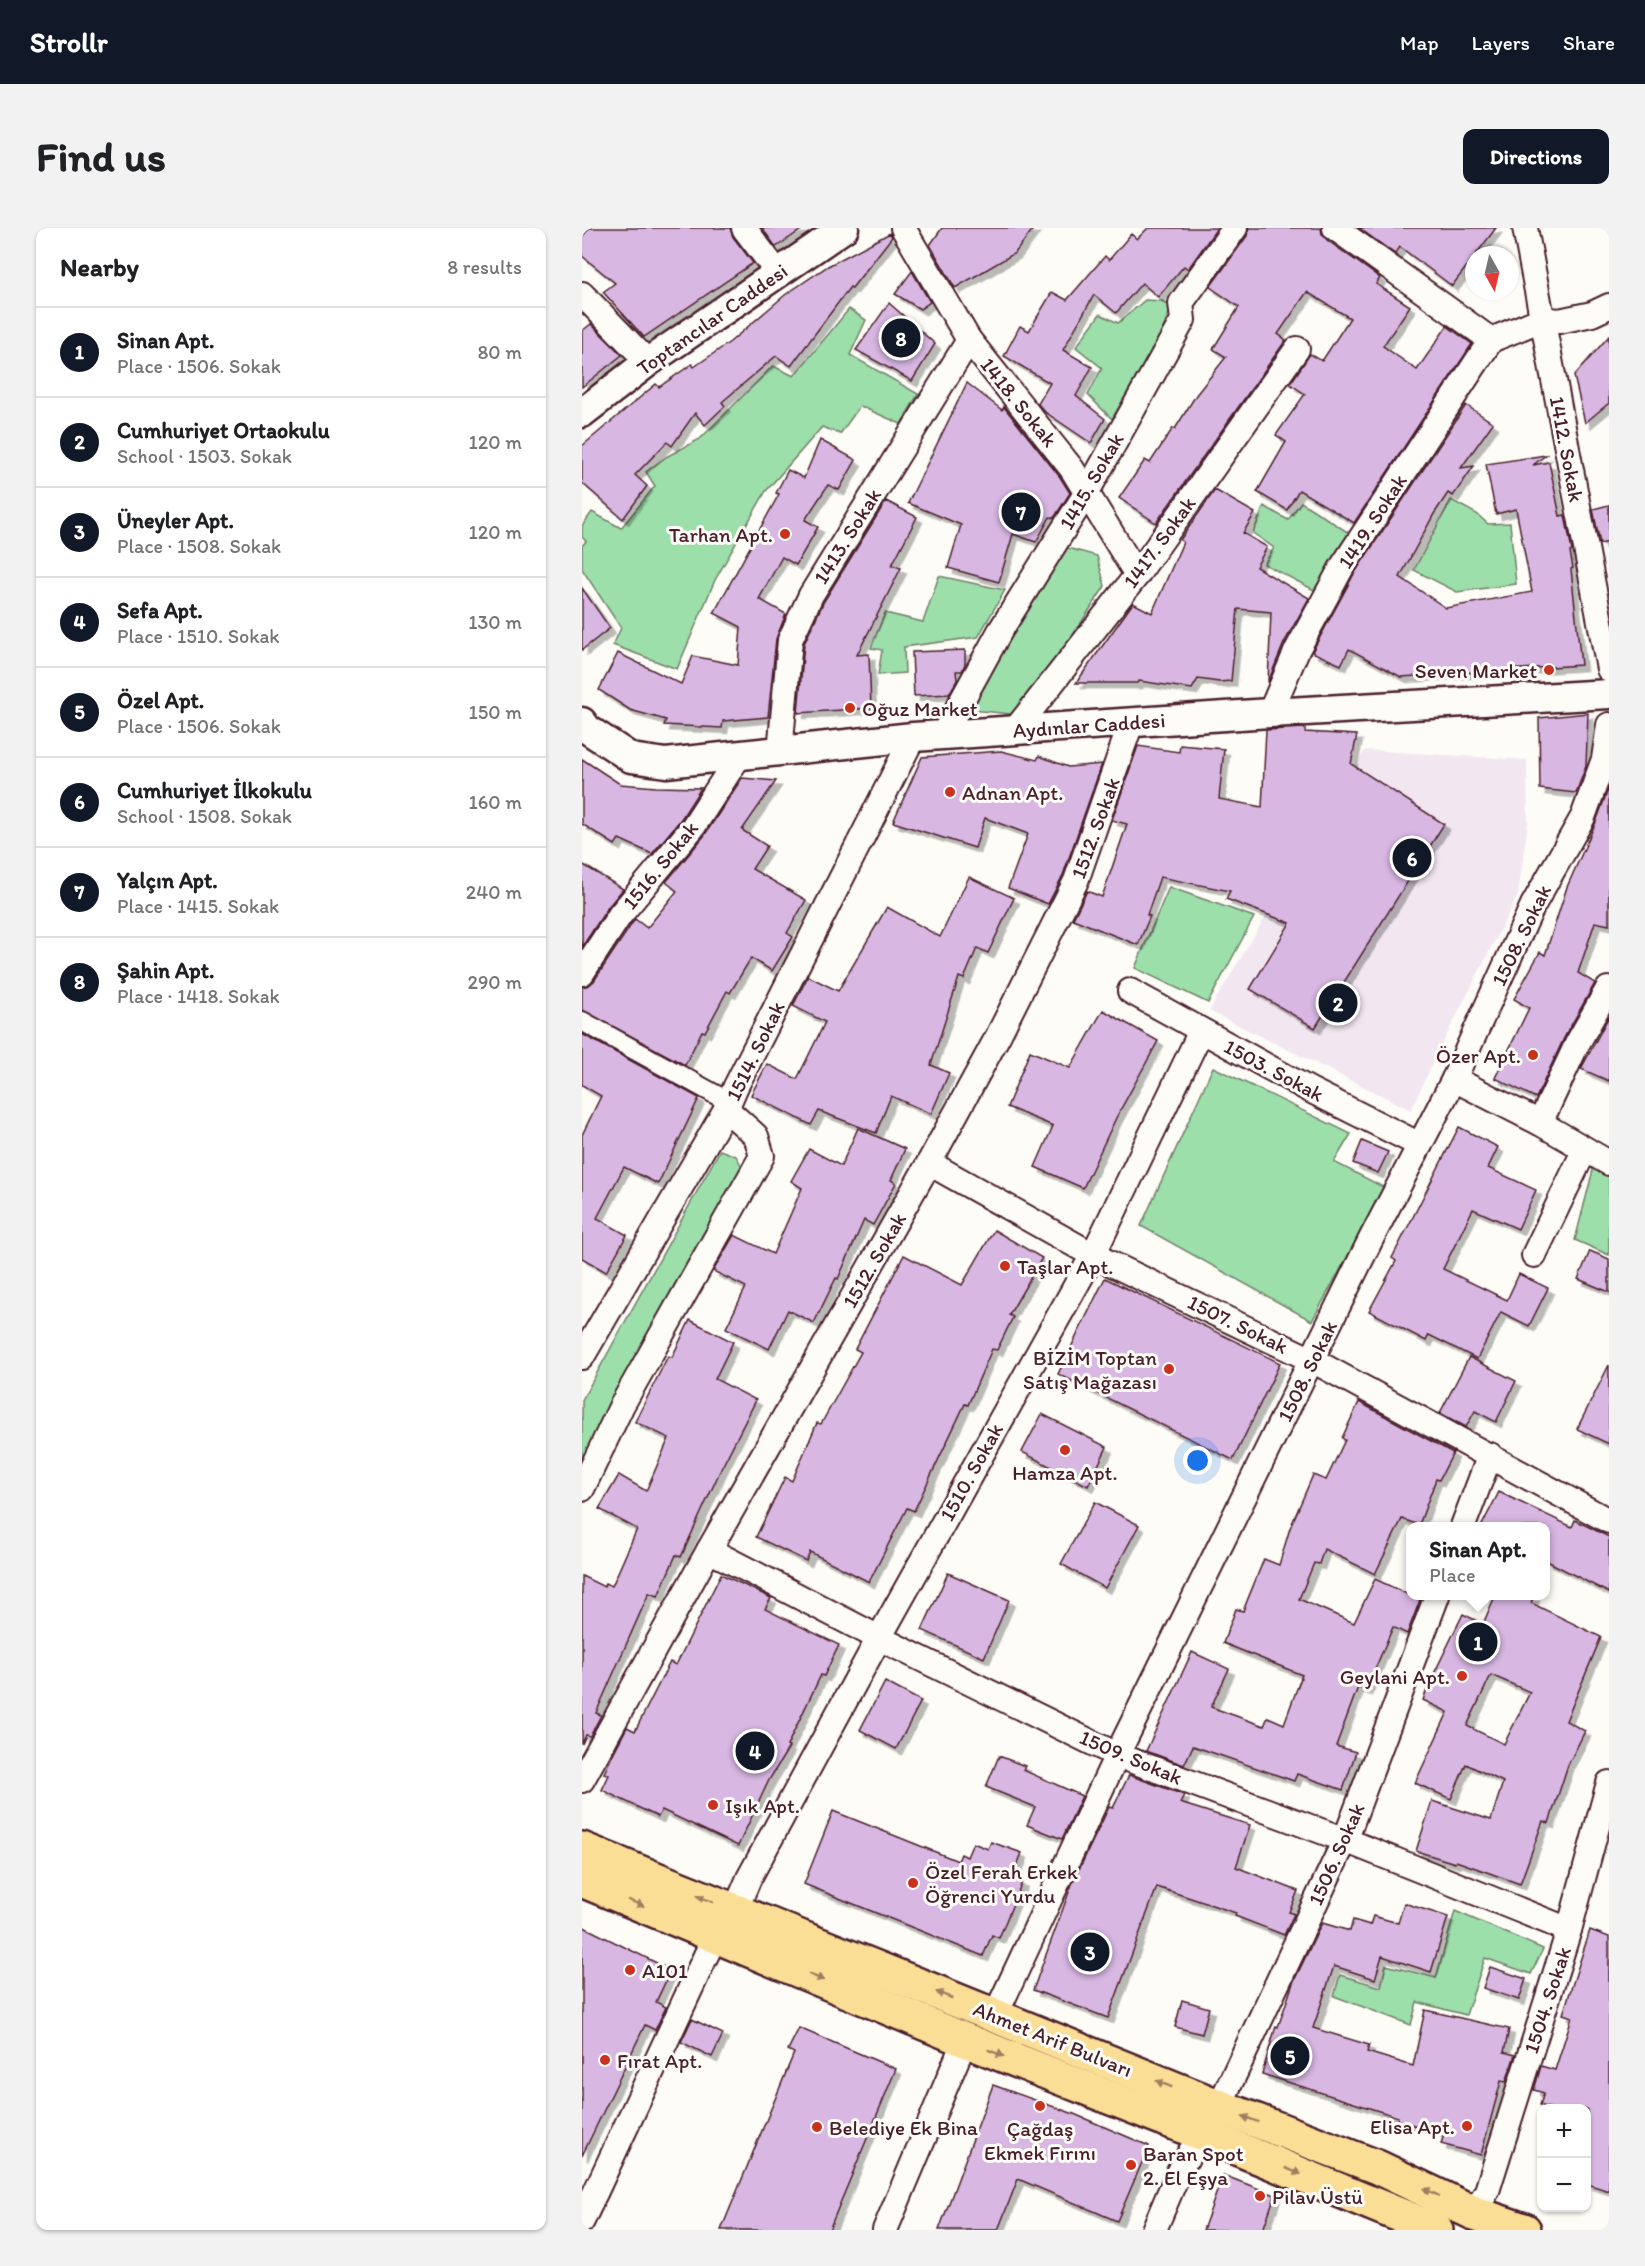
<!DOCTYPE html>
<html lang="en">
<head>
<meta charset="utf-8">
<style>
	body { margin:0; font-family:Itim,sans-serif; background:#f2f2f2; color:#202124 }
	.controls { position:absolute; right:18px; bottom:18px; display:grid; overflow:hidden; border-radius:12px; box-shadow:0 2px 4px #0004 }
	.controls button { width:54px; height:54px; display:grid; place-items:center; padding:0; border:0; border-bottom:2px solid #e0e0e0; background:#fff; color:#202124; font:30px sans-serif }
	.compass { position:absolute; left:883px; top:18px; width:54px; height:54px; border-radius:50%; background:#fff; box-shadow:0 2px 4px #0004; rotate:172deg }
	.you { position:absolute; left:616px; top:1233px; width:21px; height:21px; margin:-15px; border:4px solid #fff; border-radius:50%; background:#1a73e8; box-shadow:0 0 0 9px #1a73e833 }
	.badge { display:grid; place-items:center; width:39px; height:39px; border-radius:50%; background:#111827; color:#fff; font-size:20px; font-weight:700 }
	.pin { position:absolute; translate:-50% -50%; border:3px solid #fff; box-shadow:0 2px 6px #0006 }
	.popup { position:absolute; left:824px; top:1294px; width:144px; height:78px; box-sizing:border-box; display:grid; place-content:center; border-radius:12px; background:#fff; filter:drop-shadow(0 2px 4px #0005); font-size:20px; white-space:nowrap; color:#757577 }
	.popup b { font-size:22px; color:#202124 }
	.popup::after { content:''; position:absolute; left:50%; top:100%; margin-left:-12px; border:12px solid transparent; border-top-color:#fff }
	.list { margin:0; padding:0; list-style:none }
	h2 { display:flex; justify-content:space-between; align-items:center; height:78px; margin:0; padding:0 24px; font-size:26px }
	h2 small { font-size:20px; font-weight:400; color:#757577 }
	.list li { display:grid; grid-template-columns:39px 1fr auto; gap:18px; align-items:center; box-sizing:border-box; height:90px; padding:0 24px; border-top:2px solid #e0e0e0 }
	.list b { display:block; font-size:22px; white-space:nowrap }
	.list p { margin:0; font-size:20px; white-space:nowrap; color:#757577 }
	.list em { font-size:20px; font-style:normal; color:#757577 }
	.map { position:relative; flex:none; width:1027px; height:2002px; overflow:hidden; border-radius:12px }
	header { display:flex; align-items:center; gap:36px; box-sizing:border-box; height:84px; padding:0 30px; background:#111827; color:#fff }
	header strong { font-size:28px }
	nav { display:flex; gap:33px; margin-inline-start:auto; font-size:21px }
	.intro { display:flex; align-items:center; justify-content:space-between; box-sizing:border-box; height:144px; padding:0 36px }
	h1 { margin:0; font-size:42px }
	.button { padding:15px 27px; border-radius:12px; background:#111827; color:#fff; font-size:21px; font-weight:700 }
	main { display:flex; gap:36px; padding:0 36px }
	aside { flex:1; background:#fff; border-radius:12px; box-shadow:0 2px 4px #0004 }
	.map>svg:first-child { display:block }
</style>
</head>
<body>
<header>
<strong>Strollr</strong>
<nav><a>Map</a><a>Layers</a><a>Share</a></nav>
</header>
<div class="intro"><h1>Find us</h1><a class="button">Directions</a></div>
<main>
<aside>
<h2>Nearby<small>8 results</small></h2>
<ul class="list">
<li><span class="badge">1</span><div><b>Sinan Apt.</b><p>Place · 1506. Sokak</p></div><em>80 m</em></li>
<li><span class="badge">2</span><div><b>Cumhuriyet Ortaokulu</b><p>School · 1503. Sokak</p></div><em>120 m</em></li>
<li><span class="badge">3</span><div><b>Üneyler Apt.</b><p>Place · 1508. Sokak</p></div><em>120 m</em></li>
<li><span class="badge">4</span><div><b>Sefa Apt.</b><p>Place · 1510. Sokak</p></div><em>130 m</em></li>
<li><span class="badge">5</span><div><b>Özel Apt.</b><p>Place · 1506. Sokak</p></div><em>150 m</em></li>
<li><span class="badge">6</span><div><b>Cumhuriyet İlkokulu</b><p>School · 1508. Sokak</p></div><em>160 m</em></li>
<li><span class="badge">7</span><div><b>Yalçın Apt.</b><p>Place · 1415. Sokak</p></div><em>240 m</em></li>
<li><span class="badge">8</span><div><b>Şahin Apt.</b><p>Place · 1418. Sokak</p></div><em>290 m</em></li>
</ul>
</aside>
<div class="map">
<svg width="1027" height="2002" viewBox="0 0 1027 2002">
	<defs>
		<filter id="shadow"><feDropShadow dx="5.5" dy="5.5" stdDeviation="0" flood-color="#0004"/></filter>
	</defs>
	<rect width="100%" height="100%" fill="#fdfcf7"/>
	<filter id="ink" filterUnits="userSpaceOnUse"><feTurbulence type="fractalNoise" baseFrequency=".0167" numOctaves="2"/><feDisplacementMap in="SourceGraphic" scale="12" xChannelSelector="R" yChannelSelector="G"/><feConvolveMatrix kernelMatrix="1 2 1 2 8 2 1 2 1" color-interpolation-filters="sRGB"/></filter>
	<g filter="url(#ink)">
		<polygon fill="#f2e7f1" points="783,522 945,532 946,595 936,667 854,828 829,882 627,783"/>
		<g fill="#9cdfaa" stroke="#737f6a" stroke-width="1.5">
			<polygon points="563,72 580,73 589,78 579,107 530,191 506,167 520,140 494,119 518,86 536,95"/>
			<polygon points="267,81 284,92 268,127 336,166 319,196 278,178 258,206 240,199 184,263 133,352 95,441 31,417 39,400 0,341 0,318 4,313 0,309 0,298 10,284 39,300 73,258 64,244 84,229 118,211 191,138 212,148"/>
			<polygon points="869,272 895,286 906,296 928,295 934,356 875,364 832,342"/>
			<polygon points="719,274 770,307 732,362 682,336 692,320 671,305 682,278 706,292"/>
			<polygon points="475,317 515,328 523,358 439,487 390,482"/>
			<polygon points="357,348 423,362 396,409 322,419 323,445 296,447 300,422 289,420 303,385 341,394"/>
			<polygon points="587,659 672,689 626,775 553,740"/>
			<polygon points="631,839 769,906 752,934 803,960 730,1093 559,998"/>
			<polygon points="138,922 154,928 162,942 0,1243 0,1172"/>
			<polygon points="1012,938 1027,948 1027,1027 993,1012"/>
			<polygon points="873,1683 961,1721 949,1746 903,1730 884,1787 835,1774 829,1797 752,1768 758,1747 799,1759 804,1737 854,1750"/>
		</g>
		<g fill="#d8b7e3" stroke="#4a1f2b" stroke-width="1.5" fill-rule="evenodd" filter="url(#shadow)">
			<polygon points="7,0 148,0 151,9 171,35 62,109 21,64 33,55 0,28 0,9"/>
			<polygon points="180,0 222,0 194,19"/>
			<polygon points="360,0 452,0 433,25 373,60 348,17"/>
			<polygon points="566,0 635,0 606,41 602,38 576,69 560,55 534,85 512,67 481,122 510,139 494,168 523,191 509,215 463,184 456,176 468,155 422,128 438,98 447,103 470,64 485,72 523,28 527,32 549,6 555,11"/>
			<polygon points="667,0 739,0 740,6 745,12 798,50 794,56 828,78 801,118 835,142 865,98 890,116 772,295 717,262 705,282 675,264 704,214 694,207 723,166 708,156 728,126 740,133 768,90 725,64 696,106 704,112 574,295 537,270 563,232 568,235 591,200 593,201 614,167 644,129 631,121 657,79 628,59 665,8"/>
			<polygon points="777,0 914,0 870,58 818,19 813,26"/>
			<polygon points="308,5 310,9 270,60 268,59 209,138 194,128 140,174 143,178 123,197 113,185 90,218 85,214 53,247 65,258 41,291 0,255 0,218 74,156 77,159 110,136 112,139 148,114 203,67 246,38"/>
			<polygon points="330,43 348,74 338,81 313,66"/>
			<polygon points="307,75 353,116 330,153 274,122"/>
			<polygon points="9,96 40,127 0,159 0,103"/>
			<polygon points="1027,108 1027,175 1003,195 992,148"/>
			<polygon points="385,155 420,182 422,179 478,249 488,265 472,290 468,289 454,314 431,306 417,354 366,340 379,297 326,275"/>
			<polygon points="884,177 911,195 879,240 892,238 871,268 866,265 852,286 818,349 864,380 950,364 934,281 914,286 904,236 964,227 951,237 967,234 978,288 983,287 990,323 988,324 991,340 989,341 999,437 819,449 767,421 759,437 730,424 772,346"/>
			<polygon points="238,212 274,232 257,262 246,257 223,292 236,299 214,337 200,329 177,371 204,386 194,411 186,489 141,493 140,500 82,497 84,492 48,482 17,462 36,425 99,456 111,428 156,437 159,399 132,385 197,266 194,265 206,242 222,250"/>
			<polygon points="633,262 673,285 661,305 685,319 674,339 727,370 702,415 686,454 689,384 656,381 649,453 637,454 616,451 610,461 557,453 555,455 494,455 551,375 570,385 601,314 598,312"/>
			<polygon points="304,273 335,289 310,337 319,340 275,427 287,426 289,480 216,485 222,416 242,373"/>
			<polygon points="1027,277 1027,314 1018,316 1011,281"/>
			<polygon points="0,360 28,400 0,422"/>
			<polygon points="383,422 383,436 380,443 374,443 375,452 367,466 332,468 330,424"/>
			<polygon points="1006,485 1004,538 994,565 958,561 957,490"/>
			<polygon points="723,500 723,504 775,507 769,536 862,596 733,800 668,761 708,695 644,671 648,663 578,649 565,687 568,688 556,717 491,691 505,663 520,669 545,596 530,592 556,518 597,524 598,517 642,521 637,571 680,579 684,502"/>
			<polygon points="419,523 455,532 457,528 486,539 520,536 481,647 466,676 426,660 446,606 403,590 393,620 311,594 340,529"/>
			<polygon points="0,531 38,556 74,559 119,560 99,591 70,626 37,611 33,617 0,596"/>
			<polygon points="160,550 194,553 160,602 185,618 170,641 224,672 205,705 211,709 190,743 169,730 148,765 145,763 123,804 120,803 103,837 0,782 0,759 7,757 12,753 53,691 65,700 95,663 84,654 122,608"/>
			<polygon points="1027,559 1027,697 1013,694 996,745 1013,755 982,810 954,870 913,850 947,780 932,771 958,724 963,727 985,659 1014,594"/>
			<polygon points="0,636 41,661 26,679 0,719"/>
			<polygon points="387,649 432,670 406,725 395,720 382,751 377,749 349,837 367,845 349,886 309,868 294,905 237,883 229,897 169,867 185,836 215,851 243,794 211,778 226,748 256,763 305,679 358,709"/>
			<polygon points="521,782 576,813 534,890 501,960 453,939 471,898 425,879 448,823 488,840"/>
			<polygon points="1027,788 1027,853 999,841"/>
			<polygon points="0,806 117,870 76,956 42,939 15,990 45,1007 24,1044 0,1030 0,907 19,868 0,857"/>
			<polygon points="877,899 916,919 906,940 954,962 936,1001 891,981 861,1041 925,1072 937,1046 966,1060 947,1098 919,1084 895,1131 847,1107 844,1113 787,1083 814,1033 810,1030"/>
			<polygon points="276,900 323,921 309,952 314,955 291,997 282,992 256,1051 254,1050 232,1095 206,1082 187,1121 144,1100 164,1059 131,1043 152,1007 191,1026 220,960 209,953 227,921 259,938"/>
			<polygon points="780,913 806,924 796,945 771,935"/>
			<polygon points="412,1002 460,1030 427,1087 431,1089 415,1122 410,1121 386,1177 383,1176 332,1283 325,1280 287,1354 228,1324 224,1333 174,1309 203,1249 210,1253 235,1195 239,1196 279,1124 273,1121 322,1027 380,1057"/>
			<polygon points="1008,1023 1027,1031 1027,1064 996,1051"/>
			<polygon points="523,1050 698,1135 651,1232 476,1146"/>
			<polygon points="108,1092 151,1114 133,1151 174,1172 139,1241 99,1329 94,1327 76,1368 67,1365 14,1485 19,1487 8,1508 4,1507 0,1516 0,1348 22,1359 23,1355 30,1358 55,1301 17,1281 37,1247 64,1263 87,1210 53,1194 86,1128 90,1129"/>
			<polygon points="887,1129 934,1153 914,1194 893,1183 884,1199 858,1185"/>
			<polygon points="1027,1137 1027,1216 995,1201"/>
			<polygon points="777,1174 871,1225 857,1252 854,1251 837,1297 820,1291 793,1346 742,1321 737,1336 732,1335 717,1371 772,1395 793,1351 838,1372 825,1406 811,1399 784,1462 776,1459 754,1518 774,1524 761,1562 715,1546 712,1553 611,1518 602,1537 564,1523 610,1424 647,1441 629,1479 682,1498 686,1489 702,1496 720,1447 641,1415 654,1381 661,1383 682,1331 697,1337 708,1300 731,1247 744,1252 763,1212 760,1210"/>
			<polygon points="460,1186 525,1219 506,1258 440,1224"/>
			<polygon points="917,1264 990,1299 993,1292 1027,1309 1027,1365 963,1332 963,1299 899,1299"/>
			<polygon points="513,1274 557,1297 523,1360 479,1336"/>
			<polygon points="366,1345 427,1372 402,1430 340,1402"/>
			<polygon points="139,1346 189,1370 183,1381 257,1417 242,1448 239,1447 205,1518 207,1519 187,1552 156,1618 80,1582 76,1589 20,1562 27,1547 22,1545 31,1526 45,1499 53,1503 88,1434 94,1437"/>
			<path d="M913,1368H952L949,1375L1019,1409L984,1493L1003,1503L986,1537L967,1595L961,1593L938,1656L874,1633L873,1635L834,1623L850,1573L909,1592L921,1554L884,1536L869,1571L833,1555L866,1484L841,1472L848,1454L881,1386L901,1396ZM909,1447L948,1464L922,1516L885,1498Z"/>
			<polygon points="303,1454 339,1473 314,1521 278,1502"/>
			<polygon points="417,1528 443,1538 441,1542 500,1568 480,1611 445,1597 453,1579 404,1559"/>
			<polygon points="547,1547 602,1567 598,1575 668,1597 654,1639 716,1663 707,1684 712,1686 702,1707 653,1688 654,1685 575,1659 526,1790 451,1762 490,1656 527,1579 531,1580"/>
			<polygon points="251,1583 376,1633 379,1626 385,1629 391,1615 406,1621 409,1614 440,1625 430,1650 440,1654 417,1710 410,1707 401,1728 222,1656"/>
			<polygon points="822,1675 866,1689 849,1744 800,1728 793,1751 752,1738 731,1800 787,1817 785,1824 831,1838 843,1782 927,1801 922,1824 933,1827 924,1854 919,1853 899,1927 859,1916 862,1906 815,1892 816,1889 680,1846 694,1798 696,1799 711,1755 740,1695 768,1703 771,1692 788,1697 791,1688 816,1695"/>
			<polygon points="0,1698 89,1742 74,1774 84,1779 73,1802 63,1797 0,1928"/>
			<polygon points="1008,1702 1027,1709 1027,1963 1005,1956 1005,1881 969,1881 958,1877 962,1865 952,1862 959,1838 973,1842 990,1789 981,1786"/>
			<polygon points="908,1739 944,1751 937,1772 901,1760"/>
			<polygon points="600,1772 627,1780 620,1806 593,1799"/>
			<polygon points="110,1791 141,1806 130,1829 99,1814"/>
			<polygon points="217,1800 314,1841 247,2002 139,2002 212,1825 206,1822"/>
			<polygon points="411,1857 492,1886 567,1918 535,1993 436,1951 416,2002 357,2002"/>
			<polygon points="641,1947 693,1967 681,2002 621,2002"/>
		</g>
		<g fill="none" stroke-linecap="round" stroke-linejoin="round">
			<g stroke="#4a1f2b" stroke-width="22">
				<polyline id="pedestrian" points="0,793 147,874"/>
			</g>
			<g stroke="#4a1f2b" stroke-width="28">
				<g id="minor">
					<polyline points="162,0 196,45"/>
					<polyline points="321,0 387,112 490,241 555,347"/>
					<polyline points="753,0 909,112 960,91 977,93 1010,86 1027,78"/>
					<polyline points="943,0 1027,441"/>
					<polyline points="0,66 66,134"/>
					<polyline points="688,485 715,422 760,339 909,112"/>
					<polyline points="433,502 555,347 715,121"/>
					<polyline points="361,507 418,403 505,264 601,92 599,75 653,0"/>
					<polyline points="198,524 208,412 229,367 387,112"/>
					<polyline points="0,745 38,687 111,599 157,528"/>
					<polyline points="548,763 728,862 838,917"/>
					<polyline points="872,851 958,895 1027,935"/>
					<polyline points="958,895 995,816 1026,761"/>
					<polyline points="347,935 511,1027 730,1132 1027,1293"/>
					<polyline points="952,1027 1003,921"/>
					<polyline points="0,1129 144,881 154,858 331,509"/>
					<polyline points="0,1261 40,1177 180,928 174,908 144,881"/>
					<polyline points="881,1298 908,1227"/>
					<polyline points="127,1322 297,1410 535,1527 763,1612 987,1702"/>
					<polyline points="0,1552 127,1322 347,935 416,808 494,653 549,495"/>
					<polyline points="153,1683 167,1650 297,1410 511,1027 619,803"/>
					<polyline points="413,1788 535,1527 788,1013 872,851 951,677 1001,589 1022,531 1027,497"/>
					<polyline points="892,1985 905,1963 987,1702 1027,1555"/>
					<polyline points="0,1993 133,1708"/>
					<polyline points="303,2002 383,1812"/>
					<polyline points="572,2002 596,1945 644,1864 763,1612 855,1368"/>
				</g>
			</g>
			<g stroke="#4a1f2b" stroke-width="33">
				<g id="tertiary">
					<polyline points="0,185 66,134 262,0"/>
					<polyline points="0,494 5,501 49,530 84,535 331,509 688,485 1027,466"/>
				</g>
			</g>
			<g stroke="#4a1f2b" stroke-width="38">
				<g id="primary">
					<polyline points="0,1621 636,1878 795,1939 892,1985 942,2002"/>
					<polyline points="0,1652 383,1812 618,1905 854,2002"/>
				</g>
			</g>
			<use href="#pedestrian" stroke="#fdfcf7" stroke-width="18"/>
			<use href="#minor" stroke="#fdfcf7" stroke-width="24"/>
			<use href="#tertiary" stroke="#fdfcf7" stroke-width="28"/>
			<use href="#primary" stroke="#fbde96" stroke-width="33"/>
		</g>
		<defs><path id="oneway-solid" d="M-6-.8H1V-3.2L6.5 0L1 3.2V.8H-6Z" transform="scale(1.5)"/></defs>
		<g fill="#a27e60">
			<use href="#oneway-solid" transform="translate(123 1671) rotate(-158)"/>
			<use href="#oneway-solid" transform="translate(54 1675) rotate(23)"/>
			<use href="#oneway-solid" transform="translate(234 1749) rotate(22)"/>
			<use href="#oneway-solid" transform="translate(362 1767) rotate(-158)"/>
			<use href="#oneway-solid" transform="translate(414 1825) rotate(22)"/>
			<use href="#oneway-solid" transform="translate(582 1856) rotate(-158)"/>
			<use href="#oneway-solid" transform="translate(668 1891) rotate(-159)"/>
			<use href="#oneway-solid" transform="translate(711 1943) rotate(22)"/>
			<use href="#oneway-solid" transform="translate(849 1964) rotate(-155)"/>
		</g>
	</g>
	<g fill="#c8321e" stroke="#fdfcf7" stroke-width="2">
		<circle cx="203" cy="306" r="6"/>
		<circle cx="967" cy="442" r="6"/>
		<circle cx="268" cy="480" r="6"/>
		<circle cx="368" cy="564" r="6"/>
		<circle cx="951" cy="827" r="6"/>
		<circle cx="423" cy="1038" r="6"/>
		<circle cx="587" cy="1141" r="6"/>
		<circle cx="483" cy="1222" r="6"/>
		<circle cx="880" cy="1448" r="6"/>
		<circle cx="131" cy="1577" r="6"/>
		<circle cx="331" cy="1655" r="6"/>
		<circle cx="48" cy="1742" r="6"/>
		<circle cx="23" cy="1832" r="6"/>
		<circle cx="458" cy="1878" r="6"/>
		<circle cx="885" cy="1898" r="6"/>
		<circle cx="235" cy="1899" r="6"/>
		<circle cx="549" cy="1937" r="6"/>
		<circle cx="678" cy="1968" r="6"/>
	</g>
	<g text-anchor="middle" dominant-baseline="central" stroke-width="6" stroke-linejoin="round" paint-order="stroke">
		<g font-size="21" fill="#4a1f2b" stroke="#fdfcf7">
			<text transform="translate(130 91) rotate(-35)">Toptancılar Caddesi</text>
			<text transform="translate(437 174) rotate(51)">1418. Sokak</text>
			<text transform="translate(985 221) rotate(79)">1412. Sokak</text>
			<text transform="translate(509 253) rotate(-60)">1415. Sokak</text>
			<text transform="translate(790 293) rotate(-57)">1419. Sokak</text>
			<text transform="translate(265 308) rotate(-58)">1413. Sokak</text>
			<text transform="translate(577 314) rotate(-54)">1417. Sokak</text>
			<text transform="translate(507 497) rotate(-4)">Aydınlar Caddesi</text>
			<text transform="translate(513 600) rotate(-70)">1512. Sokak</text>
			<text transform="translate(78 637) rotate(-51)">1516. Sokak</text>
			<text transform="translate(939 707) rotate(-64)">1508. Sokak</text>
			<text transform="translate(173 823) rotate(-64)">1514. Sokak</text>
			<text transform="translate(692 842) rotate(28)">1503. Sokak</text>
			<text transform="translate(292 1032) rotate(-60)">1512. Sokak</text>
			<text transform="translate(656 1096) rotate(26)">1507. Sokak</text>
			<text transform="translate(725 1143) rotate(-64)">1508. Sokak</text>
			<text transform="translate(389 1244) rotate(-61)">1510. Sokak</text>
			<text transform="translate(549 1529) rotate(23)">1509. Sokak</text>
			<text transform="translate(754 1626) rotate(-66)">1506. Sokak</text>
			<text transform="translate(965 1772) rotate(-72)">1504. Sokak</text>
			<text transform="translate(471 1811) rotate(22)">Ahmet Arif Bulvarı</text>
		</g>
		<g font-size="21" fill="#4a1f2b" stroke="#fdfcf7" text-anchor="start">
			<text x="191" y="306" text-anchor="end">Tarhan Apt.</text>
			<text x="955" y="442" text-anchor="end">Seven Market</text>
			<text x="280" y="480">Oğuz Market</text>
			<text x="380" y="564">Adnan Apt.</text>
			<text x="939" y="827" text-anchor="end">Özer Apt.</text>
			<text x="435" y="1038">Taşlar Apt.</text>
			<text x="575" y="1129" text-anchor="end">BİZİM Toptan<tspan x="575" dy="24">Satış Mağazası</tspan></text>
			<text x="483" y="1244" text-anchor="middle">Hamza Apt.</text>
			<text x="868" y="1448" text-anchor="end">Geylani Apt.</text>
			<text x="143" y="1577">Işık Apt.</text>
			<text x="343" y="1643">Özel Ferah Erkek<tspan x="343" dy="24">Öğrenci Yurdu</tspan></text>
			<text x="60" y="1742">A101</text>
			<text x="35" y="1832">Fırat Apt.</text>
			<text x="873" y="1898" text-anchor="end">Elisa Apt.</text>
			<text x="247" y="1899">Belediye Ek Bina</text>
			<text x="458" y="1900" text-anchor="middle">Çağdaş<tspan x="458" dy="24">Ekmek Fırını</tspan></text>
			<text x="561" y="1925">Baran Spot<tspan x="561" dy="24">2. El Eşya</tspan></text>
			<text x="690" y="1968">Pilav Üstü</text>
		</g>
	</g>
</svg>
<div class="controls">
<button>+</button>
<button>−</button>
</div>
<svg class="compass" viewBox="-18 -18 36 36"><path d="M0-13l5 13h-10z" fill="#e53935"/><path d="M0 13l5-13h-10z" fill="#757577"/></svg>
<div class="you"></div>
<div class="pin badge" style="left:896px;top:1414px">1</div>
<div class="popup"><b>Sinan Apt.</b>Place</div>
<div class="pin badge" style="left:756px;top:775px">2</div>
<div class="pin badge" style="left:508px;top:1724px">3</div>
<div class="pin badge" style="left:173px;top:1523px">4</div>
<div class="pin badge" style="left:708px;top:1828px">5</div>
<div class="pin badge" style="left:830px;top:630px">6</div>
<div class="pin badge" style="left:439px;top:284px">7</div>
<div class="pin badge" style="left:319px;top:110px">8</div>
</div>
</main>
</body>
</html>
